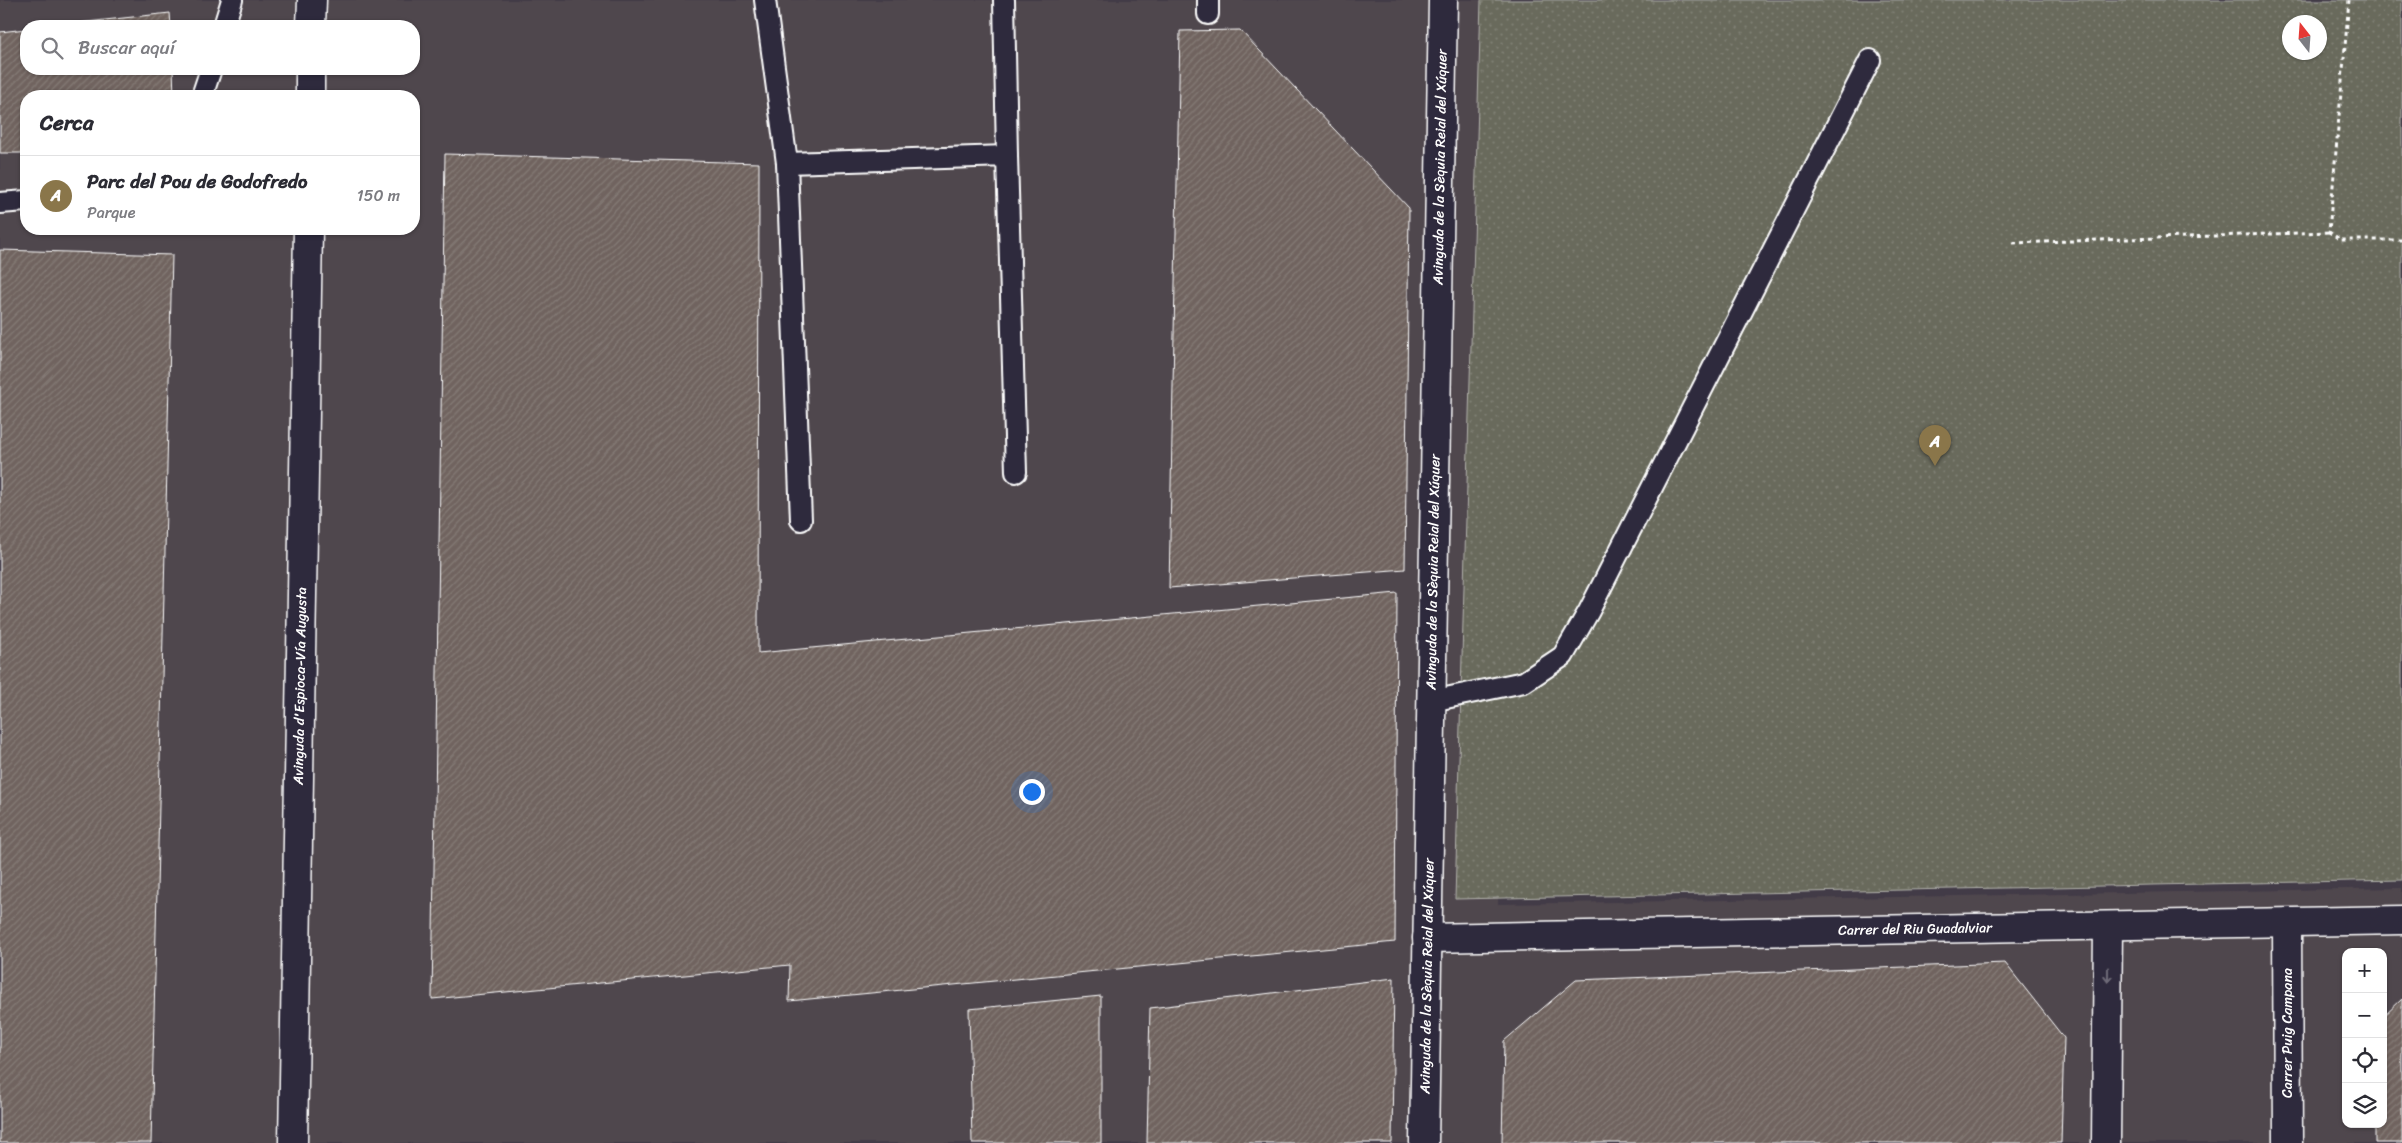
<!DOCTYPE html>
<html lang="es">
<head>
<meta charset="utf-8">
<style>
	body { margin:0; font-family:Sriracha,sans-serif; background:#f7f7f7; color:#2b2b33 }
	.controls { position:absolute; right:15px; bottom:15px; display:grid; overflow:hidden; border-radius:10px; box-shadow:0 1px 4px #0004 }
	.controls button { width:45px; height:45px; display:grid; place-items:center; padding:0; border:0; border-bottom:1px solid #e1e1e2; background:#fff; color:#2b2b33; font:25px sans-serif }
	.compass { position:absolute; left:2282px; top:15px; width:45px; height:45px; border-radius:50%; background:#fff; box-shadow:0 1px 4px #0004; rotate:343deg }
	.you { position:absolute; left:1031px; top:791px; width:18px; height:18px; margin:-12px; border:4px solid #fff; border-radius:50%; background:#1a73e8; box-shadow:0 0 0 8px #1a73e833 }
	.badge { display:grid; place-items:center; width:32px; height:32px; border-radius:50%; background:#8a764a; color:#fff; font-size:16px; font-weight:700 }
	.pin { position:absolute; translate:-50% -41px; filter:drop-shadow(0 1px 2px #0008) }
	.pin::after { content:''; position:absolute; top:26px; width:18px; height:15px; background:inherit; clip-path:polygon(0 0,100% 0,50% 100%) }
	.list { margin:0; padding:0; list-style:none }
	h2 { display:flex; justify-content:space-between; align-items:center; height:65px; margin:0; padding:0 20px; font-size:21px }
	h2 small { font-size:16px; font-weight:400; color:#7c7c81 }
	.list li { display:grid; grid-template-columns:32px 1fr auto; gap:15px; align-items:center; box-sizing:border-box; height:80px; padding:0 20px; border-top:1px solid #e1e1e2 }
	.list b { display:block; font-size:19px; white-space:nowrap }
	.list p { margin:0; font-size:16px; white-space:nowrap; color:#7c7c81 }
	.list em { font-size:16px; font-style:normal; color:#7c7c81 }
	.icon { flex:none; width:28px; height:28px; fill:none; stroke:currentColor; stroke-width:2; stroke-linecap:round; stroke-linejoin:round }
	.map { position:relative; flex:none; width:2402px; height:1143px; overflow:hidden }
	.search { position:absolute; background:#fff; box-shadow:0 1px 4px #0004; left:20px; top:20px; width:400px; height:55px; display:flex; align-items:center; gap:12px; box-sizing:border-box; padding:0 18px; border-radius:20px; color:#7c7c81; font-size:19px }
	.panel { position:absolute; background:#fff; box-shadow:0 1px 4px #0004; left:20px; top:90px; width:400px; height:145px; border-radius:20px }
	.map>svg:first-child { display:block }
</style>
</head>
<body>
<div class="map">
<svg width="2402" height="1143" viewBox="0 0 2402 1143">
	<defs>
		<pattern id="park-dots" width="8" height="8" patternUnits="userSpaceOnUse" patternTransform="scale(1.25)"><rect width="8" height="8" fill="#696a5c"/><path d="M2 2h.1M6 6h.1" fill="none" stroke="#808074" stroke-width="1.8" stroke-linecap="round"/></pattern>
		<pattern id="building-hatch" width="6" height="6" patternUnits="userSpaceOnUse" patternTransform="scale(1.25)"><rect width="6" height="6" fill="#70645f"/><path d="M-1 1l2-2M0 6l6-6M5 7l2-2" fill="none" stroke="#857b77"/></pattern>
	</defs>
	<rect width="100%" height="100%" fill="#423b47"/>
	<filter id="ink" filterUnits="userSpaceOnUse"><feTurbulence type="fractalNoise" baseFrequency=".02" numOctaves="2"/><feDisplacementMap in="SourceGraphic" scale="10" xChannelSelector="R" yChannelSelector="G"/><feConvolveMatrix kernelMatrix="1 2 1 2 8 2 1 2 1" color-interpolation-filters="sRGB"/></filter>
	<g filter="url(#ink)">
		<path fill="#50474e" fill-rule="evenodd" d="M0,0H1525L1498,904L2402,888V1143H0ZM26,26H414V69H26ZM26,96H414V229H26ZM2346,952H2383V1124H2346Z"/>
		<path fill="url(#park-dots)" stroke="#b4b4ae" fill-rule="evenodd" d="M1481,0H2402V880L1455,899ZM2290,22H2320V52H2290Z"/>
		<g fill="url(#building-hatch)" stroke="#fff">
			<polygon points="170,13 171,26 49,26"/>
			<polygon points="26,29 26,69 173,69 174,96 26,96 26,153 0,153 0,32"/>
			<polygon points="1240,30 1409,208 1405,569 1169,588 1180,31"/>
			<polygon points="445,154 759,163 758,653 1397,593 1395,942 789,1001 790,965 432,999"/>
			<polygon points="0,250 172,255 151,1143 0,1143"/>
			<polygon points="2005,963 2064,1038 2061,1143 1502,1143 1504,1041 1576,980"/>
			<polygon points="1394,978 1392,1143 1147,1143 1150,1008"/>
			<polygon points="1101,996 1101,1143 972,1143 969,1009"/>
			<polygon points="2402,999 2402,1143 2375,1143 2375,1124 2383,1124 2383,1017"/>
		</g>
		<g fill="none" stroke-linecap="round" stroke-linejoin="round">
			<g stroke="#fff" stroke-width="24">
				<g id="lane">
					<polyline points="765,0 787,163 801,520"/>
					<polyline points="1004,0 1007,156"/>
					<polyline points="1208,14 1208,0"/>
					<polyline points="224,26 232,0"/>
					<polyline points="202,96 211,69"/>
					<polyline points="787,163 1007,156 1016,472"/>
					<polyline points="0,203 26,201"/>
					<polyline points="1431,701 1524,682 1563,656 1589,611 1870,60"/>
				</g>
			</g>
			<g stroke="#fff" stroke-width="31">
				<g id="street">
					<polyline points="2287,923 2288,1143"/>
					<polyline points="1427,938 2402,920"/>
					<polyline points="1424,1143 1443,0"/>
					<polyline points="2106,1143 2108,926"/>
				</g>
			</g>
			<g stroke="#fff" stroke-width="31">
				<g id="secondary">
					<polyline points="311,26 312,0"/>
					<polyline points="310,96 310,69"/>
					<polyline points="293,1143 308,229"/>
				</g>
			</g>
			<g stroke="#fff" stroke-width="3" stroke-dasharray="4 4" stroke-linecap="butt">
				<polyline points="2349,0 2329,232 2341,240 2402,240"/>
				<polyline points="2013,243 2329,232"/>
			</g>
			<use href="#lane" stroke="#2f2a3d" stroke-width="20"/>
			<use href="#street" stroke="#2f2a3d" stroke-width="28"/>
			<use href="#secondary" stroke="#2f2a3d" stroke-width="28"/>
		</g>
		<defs><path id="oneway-shaft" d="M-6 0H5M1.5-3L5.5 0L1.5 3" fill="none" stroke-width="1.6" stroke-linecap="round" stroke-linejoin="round" transform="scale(1.25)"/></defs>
		<use stroke="#6d6a77" href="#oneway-shaft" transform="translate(2108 975) rotate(90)"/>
	</g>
	<g text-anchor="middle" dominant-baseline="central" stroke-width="4" stroke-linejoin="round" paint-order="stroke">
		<g font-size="14" fill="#fff" stroke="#2f2a3d">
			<text transform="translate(1440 167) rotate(-89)">Avinguda de la Sèquia Reial del Xúquer</text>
			<text transform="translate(1433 572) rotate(-89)">Avinguda de la Sèquia Reial del Xúquer</text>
			<text transform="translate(300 686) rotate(-89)">Avinguda d'Espioca-Vía Augusta</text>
			<text transform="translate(1915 929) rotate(-1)">Carrer del Riu Guadalviar</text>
			<text transform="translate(1427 976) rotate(-89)">Avinguda de la Sèquia Reial del Xúquer</text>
			<text transform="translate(2287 1033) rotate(-90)">Carrer Puig Campana</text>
		</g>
	</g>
</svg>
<div class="controls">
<button>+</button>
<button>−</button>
<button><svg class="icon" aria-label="locate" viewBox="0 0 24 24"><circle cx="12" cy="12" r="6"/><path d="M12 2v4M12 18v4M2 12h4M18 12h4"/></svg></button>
<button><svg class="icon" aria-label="layers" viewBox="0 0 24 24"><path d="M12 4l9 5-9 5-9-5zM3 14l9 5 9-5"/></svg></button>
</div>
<svg class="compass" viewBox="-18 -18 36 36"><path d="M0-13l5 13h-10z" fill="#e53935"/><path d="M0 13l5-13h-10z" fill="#7c7c81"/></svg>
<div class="you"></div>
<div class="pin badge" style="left:1935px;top:466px">A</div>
<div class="search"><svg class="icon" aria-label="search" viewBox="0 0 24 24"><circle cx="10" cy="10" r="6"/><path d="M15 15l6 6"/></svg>Buscar aquí</div>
<section class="panel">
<h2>Cerca<small></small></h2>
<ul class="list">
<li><span class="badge">A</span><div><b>Parc del Pou de Godofredo</b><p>Parque</p></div><em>150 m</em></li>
</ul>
</section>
</div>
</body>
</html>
